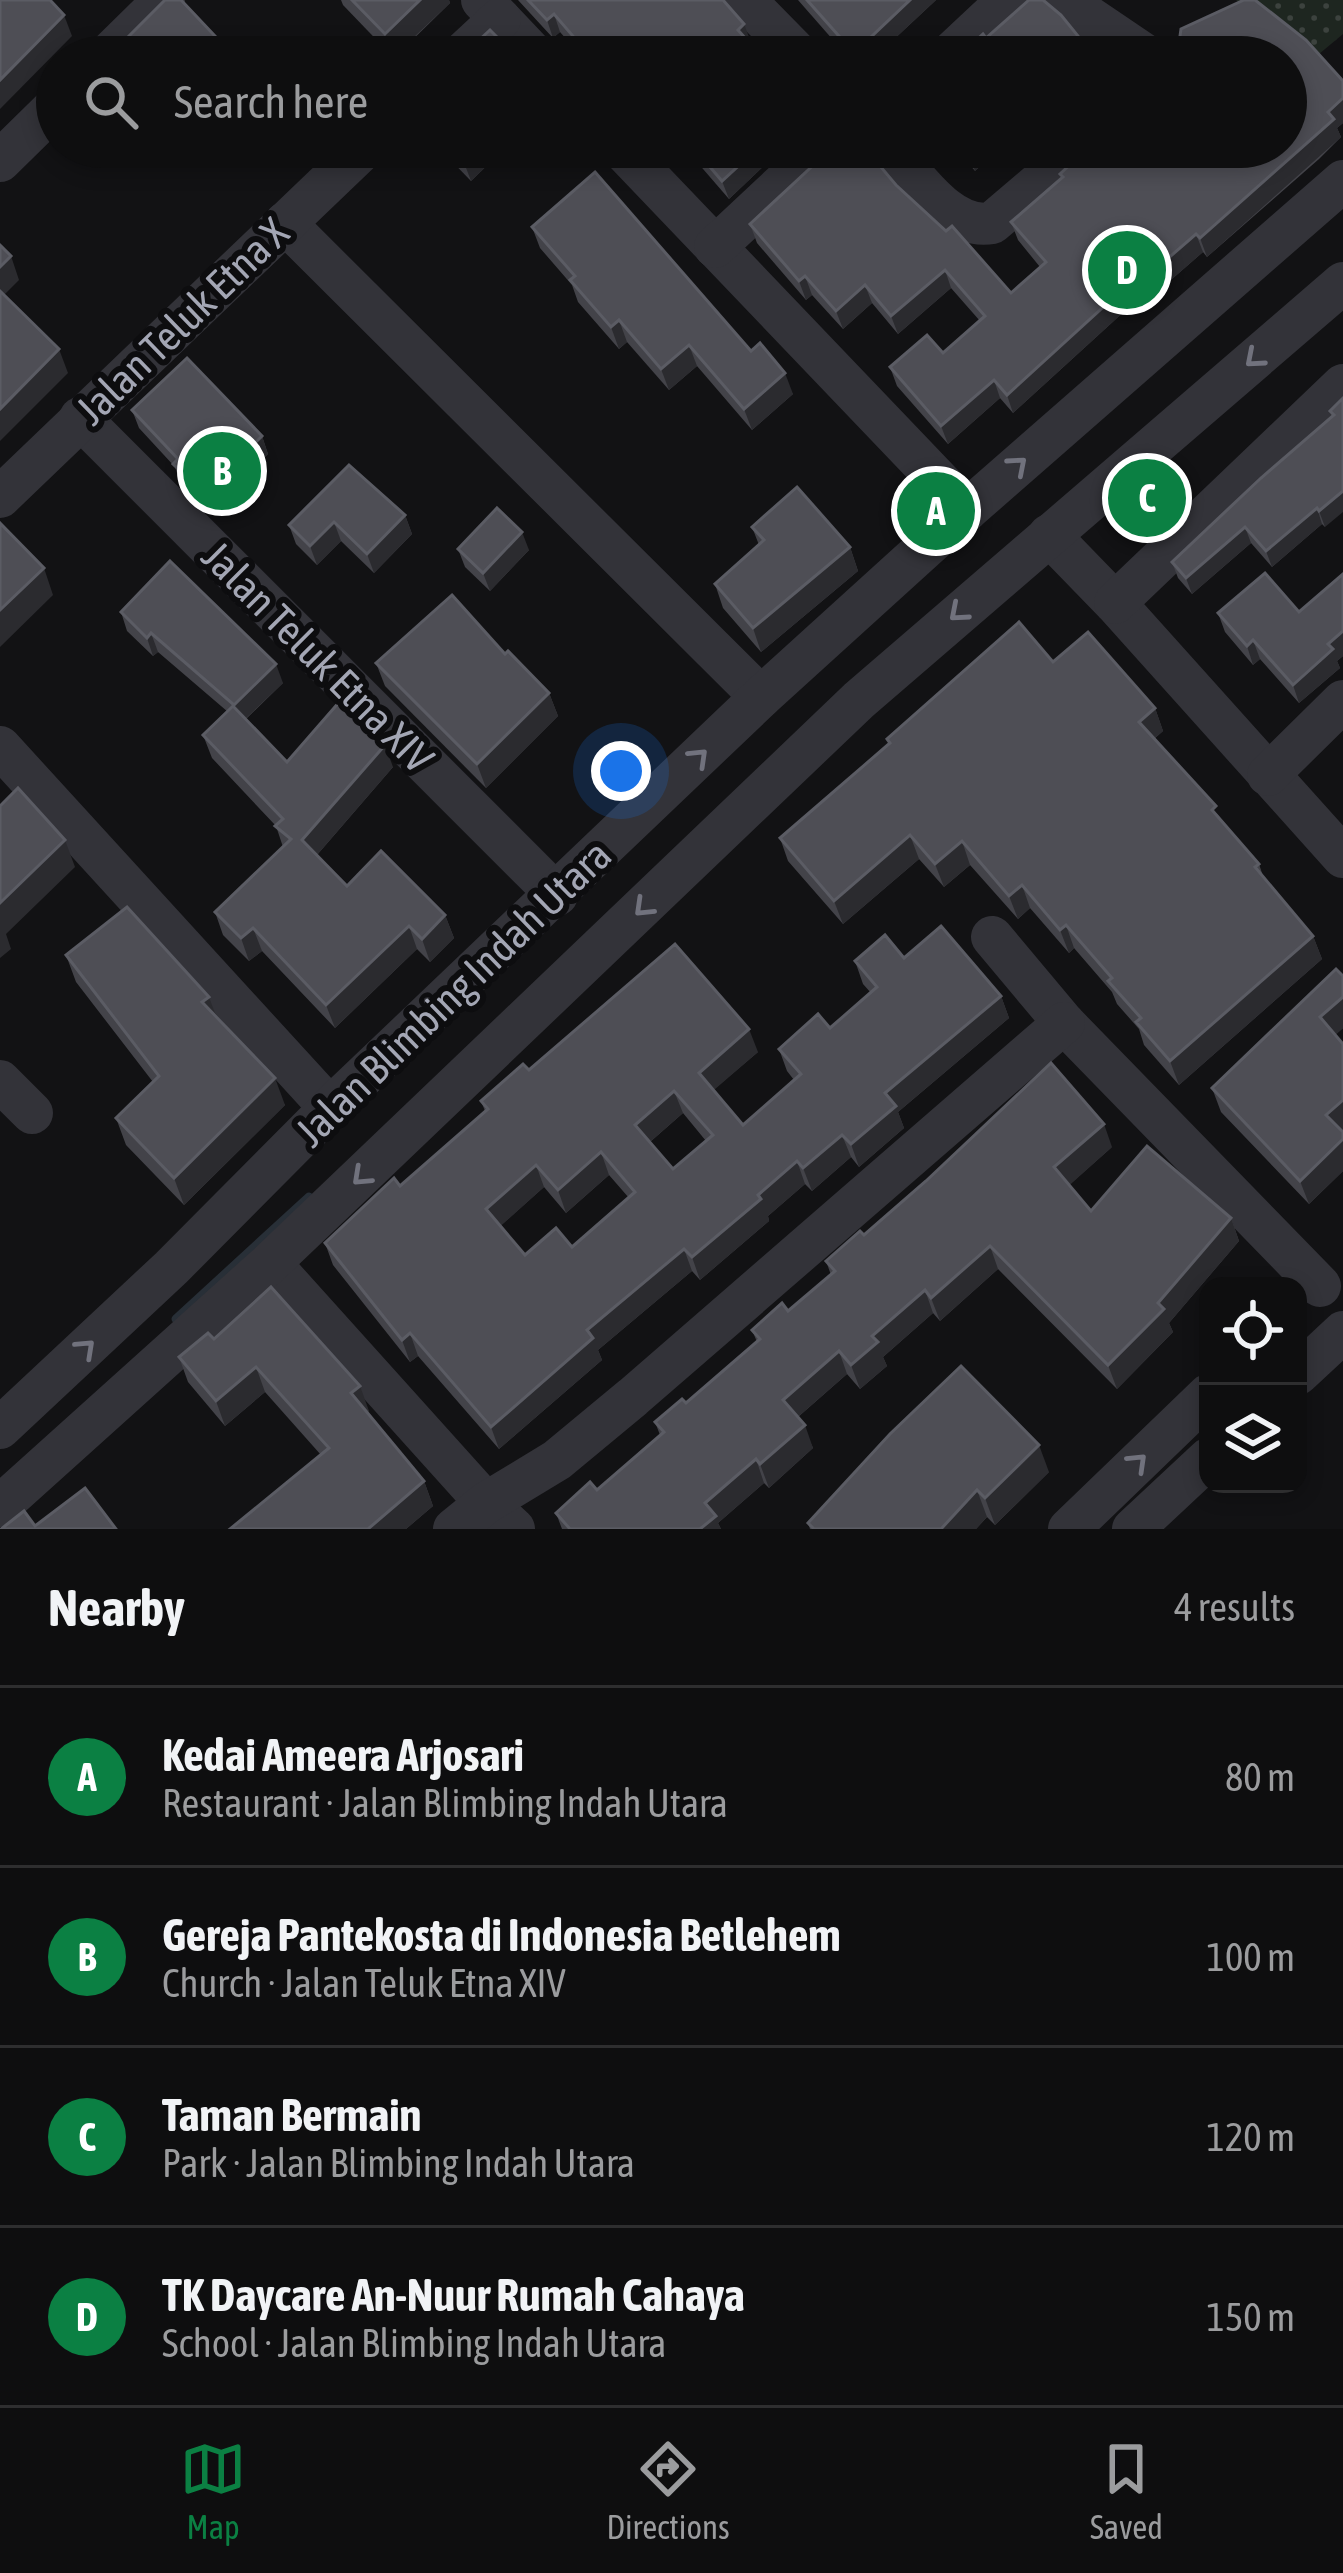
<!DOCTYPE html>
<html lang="en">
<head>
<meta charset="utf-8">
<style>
	body { margin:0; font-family:"Asap Condensed",sans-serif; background:#171718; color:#f1f3f6 }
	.controls { position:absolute; right:36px; bottom:36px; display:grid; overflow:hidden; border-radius:24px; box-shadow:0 6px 18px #0003 }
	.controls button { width:108px; height:108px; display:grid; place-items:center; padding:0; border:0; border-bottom:3px solid #2e2e2f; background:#0e0e0f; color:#f1f3f6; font:60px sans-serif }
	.you { position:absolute; left:621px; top:771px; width:42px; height:42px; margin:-30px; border:9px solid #fff; border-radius:50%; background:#1a73e8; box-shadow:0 0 0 18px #1a73e833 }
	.badge { display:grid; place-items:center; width:78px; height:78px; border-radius:50%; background:#0b8043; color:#fff; font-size:39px; font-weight:700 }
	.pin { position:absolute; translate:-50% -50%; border:6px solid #fff; box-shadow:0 3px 12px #0006 }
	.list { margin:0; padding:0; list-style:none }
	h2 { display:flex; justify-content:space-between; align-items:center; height:156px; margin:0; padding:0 48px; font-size:51px }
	h2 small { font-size:39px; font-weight:400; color:#9b9c9e }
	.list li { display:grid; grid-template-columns:78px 1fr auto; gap:36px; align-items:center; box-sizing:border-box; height:180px; padding:0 48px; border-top:3px solid #2e2e2f }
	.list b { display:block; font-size:45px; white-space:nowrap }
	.list p { margin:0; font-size:39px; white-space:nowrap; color:#9b9c9e }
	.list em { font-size:39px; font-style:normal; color:#9b9c9e }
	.icon { flex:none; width:66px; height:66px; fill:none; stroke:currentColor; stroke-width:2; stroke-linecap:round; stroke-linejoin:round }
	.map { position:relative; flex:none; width:1343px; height:1529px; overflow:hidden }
	.search { position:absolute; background:#0e0e0f; box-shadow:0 6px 18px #0003; left:36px; right:36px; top:36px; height:132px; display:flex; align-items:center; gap:30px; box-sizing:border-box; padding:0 42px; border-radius:66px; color:#9b9c9e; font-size:45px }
	.sheet { height:876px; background:#0e0e0f }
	nav { display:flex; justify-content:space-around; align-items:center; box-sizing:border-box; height:168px; border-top:3px solid #2e2e2f; background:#0e0e0f; font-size:33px; color:#9b9c9e }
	nav a { display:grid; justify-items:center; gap:6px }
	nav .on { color:#0b8043 }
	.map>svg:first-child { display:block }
</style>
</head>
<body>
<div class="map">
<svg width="1343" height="1529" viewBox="0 0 1343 1529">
	<defs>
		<pattern id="grass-dots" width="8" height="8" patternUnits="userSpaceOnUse" patternTransform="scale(3)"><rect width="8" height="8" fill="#1e2620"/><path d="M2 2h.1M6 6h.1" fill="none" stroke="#3c423e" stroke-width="1.8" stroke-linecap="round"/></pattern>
	</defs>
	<rect width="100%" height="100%" fill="#121214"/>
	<polygon fill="url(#grass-dots)" points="1236,0 1343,0 1343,34 1313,59"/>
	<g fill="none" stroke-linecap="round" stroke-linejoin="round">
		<polyline stroke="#282f37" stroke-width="9" points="176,1319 309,1197"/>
		<g stroke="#333339" stroke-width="42">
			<polyline points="482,0 536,57"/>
			<polyline points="745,0 801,57"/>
			<polyline points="1064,0 1148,57"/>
			<polyline points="106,57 164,0"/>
			<polyline points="459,57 500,19"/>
			<polyline points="947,57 1008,0"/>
			<polyline points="620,147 967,510"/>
			<path d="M888,147C915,175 949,231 992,223L1081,147"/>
			<polyline points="0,161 57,105"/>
			<polyline points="285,223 761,697"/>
			<polyline points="715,247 822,147"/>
			<polyline points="80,418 557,895"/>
			<polyline points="0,497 365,147"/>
			<polyline points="1049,535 1115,603 1343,857"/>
			<polyline points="1115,603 1343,385"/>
			<polyline points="0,747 330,1108"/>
			<polyline points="1268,775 1343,701"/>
			<polyline points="992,937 1064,1023 1320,1286"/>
			<polyline points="0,1081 32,1113"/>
			<polyline points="270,1263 486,1503 514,1529"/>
			<polyline points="1298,1374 1343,1332"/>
			<polyline points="0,1428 171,1268 330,1108 761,697 967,510 1343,181"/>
			<polyline points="0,1506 270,1263 859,700 1343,283"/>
			<polyline points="454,1529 486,1503 557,1460 633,1397 1064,1023"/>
			<polyline points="1069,1529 1208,1395"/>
			<polyline points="1133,1529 1208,1459"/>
		</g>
	</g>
	<g fill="#434349" fill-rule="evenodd">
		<polygon points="341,0 449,0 450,3 395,57 393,57 343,5"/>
		<polygon points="518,0 723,0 750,43 762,57 582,57 560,32 553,38"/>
		<polygon points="798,0 936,0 875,57 848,57"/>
		<polygon points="123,42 232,57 129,57"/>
		<polygon points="1343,81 1343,123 1337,128 1341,137 1319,159 1207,257 1203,252 1133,313 1128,308 1013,413 1000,398 948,444 897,386 890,367 943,353 980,321 951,288 898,334 872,303 843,329 812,295 806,300 757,243 750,224 896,185 1011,293 1040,267 1018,240 1011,222"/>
		<polygon points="438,147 506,147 471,181"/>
		<polygon points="684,147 763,147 768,162 729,199"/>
		<polygon points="955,147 1009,147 998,157 995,153 975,171"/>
		<polygon points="532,227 751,351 793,394 752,430 697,366 669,390 627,342 619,349 578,302 572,285 540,248"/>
		<polygon points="1343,398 1325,527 1322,524 1272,567 1251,543 1192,594 1178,578 1172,562 1332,417 1330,411"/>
		<polygon points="132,410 262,436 268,454 211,513 180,482 175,467 139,428"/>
		<polygon points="405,515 412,534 374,573 341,541 317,565 296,544 289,525"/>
		<polygon points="752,527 850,547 858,571 761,652 723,608 715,584 759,545"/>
		<polygon points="458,549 529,550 490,591 465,567"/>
		<polygon points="1343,574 1343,656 1337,661 1340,668 1299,703 1260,659 1253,665 1225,632 1218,613 1299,612"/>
		<polygon points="121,612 283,683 246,719 287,762 393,767 317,855 347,886 445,915 454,938 430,962 417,949 335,1028 262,951 249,961 223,935 215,912 283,847 276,826 212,758 203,735 228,712 158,652 153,656 127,631"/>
		<polygon points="505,654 549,693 558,716 486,788 385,686 376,663"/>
		<polygon points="1053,662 1155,708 1163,731 1154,739 1259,864 1264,879 1313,936 1322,959 1179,1085 1144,1045 1139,1029 1117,1004 1112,992 1074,948 1069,953 1030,908 1018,919 970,865 944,887 919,859 843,924 788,861 780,838 889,745 887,739"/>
		<polygon points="66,955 216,1017 285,1105 184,1205 126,1145 116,1118 153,1082 76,982"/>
		<path d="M904,958L1001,996L1009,1018L898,1112L904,1128L859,1167L851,1157L812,1191L805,1184L768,1216L769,1221L700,1280L692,1271L598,1350L602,1360L499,1449L418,1356L410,1362L333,1265L325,1243L400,1186L485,1111L481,1101L529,1070L758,1052L713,1090L743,1125L794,1080L787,1071L779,1049L830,1028L871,993L863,984L855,961ZM683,1113L706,1141L673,1169L650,1142ZM609,1175L629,1198L572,1247L525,1255L500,1226L544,1187L566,1213Z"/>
		<polygon points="1343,976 1343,1028 1335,1035 1343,1044 1343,1171 1309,1204 1221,1112 1212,1088"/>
		<polygon points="1112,1147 1069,1185 1091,1211 1231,1218 1239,1241 1169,1323 1173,1332 1117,1389 998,1269 940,1321 933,1313 883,1357 887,1366 860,1389 847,1374 798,1417 813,1448 769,1488 764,1483 718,1523 721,1529 562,1529 556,1513 597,1490 660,1435 655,1422 686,1403 757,1342 752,1330 788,1311 831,1275 826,1261 864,1235"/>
		<polygon points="214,1339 369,1411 367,1412 424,1481 433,1506 406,1529 230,1529 321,1455 265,1392 225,1426 188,1382 179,1357"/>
		<polygon points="1049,1472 995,1525 987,1517 976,1529 810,1529 808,1523"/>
	</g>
	<g fill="#2b2b2f">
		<polygon points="420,0 449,0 450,3 393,57 385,34"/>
		<polygon points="910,0 936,0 875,57 855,57 854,53"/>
		<polygon points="554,14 560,32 553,38 547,20"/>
		<polygon points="64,15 72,36 0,109 0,80"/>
		<polygon points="744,24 751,42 745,47 738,30"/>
		<polygon points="1343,98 1343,123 1337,128 1341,137 1207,257 1200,238"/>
		<polygon points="472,147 506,147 471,181 462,157"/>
		<polygon points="759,147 763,147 768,162 729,199 722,181"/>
		<polygon points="975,147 993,147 995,153 975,171 969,152"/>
		<polygon points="995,147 1009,147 998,157"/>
		<polygon points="1196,234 1203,252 1133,313 1126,295"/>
		<polygon points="11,256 19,280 0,299 0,267"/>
		<polygon points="945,270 951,288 898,334 891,316"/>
		<polygon points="805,276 812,295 806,300 799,281"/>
		<polygon points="865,285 872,303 843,329 836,311"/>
		<polygon points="1122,290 1128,308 1013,413 1007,395"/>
		<polygon points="619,320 627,342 619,349 611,327"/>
		<polygon points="689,345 697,366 669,390 661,369"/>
		<polygon points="59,349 68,373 0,441 0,409"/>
		<polygon points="785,373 793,394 752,430 744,409"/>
		<polygon points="994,380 1000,398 948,444 941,426"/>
		<polygon points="262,436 268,454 211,513 204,494"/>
		<polygon points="1343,491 1343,512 1325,527 1319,511"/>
		<polygon points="1317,508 1322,524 1272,567 1266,551"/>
		<polygon points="405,515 412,534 374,573 367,554"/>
		<polygon points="334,522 341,541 317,565 310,546"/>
		<polygon points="1245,527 1251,543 1192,594 1186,578"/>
		<polygon points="522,532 529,550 490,591 483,573"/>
		<polygon points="850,547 858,571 761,652 753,628"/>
		<polygon points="44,568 53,595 0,647 0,610"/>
		<polygon points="1343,631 1343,656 1337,661 1340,668 1299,703 1293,685 1328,644"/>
		<polygon points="151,633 158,652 153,656 147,638"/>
		<polygon points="1253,640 1260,659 1253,665 1247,646"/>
		<polygon points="276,664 283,683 241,723 234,705"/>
		<polygon points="549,693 558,716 486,788 477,764"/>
		<polygon points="1155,708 1163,731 1147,745 1139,722"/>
		<polygon points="385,745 393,767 310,863 302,840"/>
		<polygon points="910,835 919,859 843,924 834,901"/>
		<polygon points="65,840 75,867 6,934 11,949 0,958 0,903"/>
		<polygon points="962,841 970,865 944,887 935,864"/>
		<polygon points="1022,885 1030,908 1018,919 1009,896"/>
		<polygon points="445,915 454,938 430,962 422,939"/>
		<polygon points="1066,925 1074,948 1069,953 1060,930"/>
		<polygon points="409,926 417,949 335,1028 326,1005"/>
		<polygon points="253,928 262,951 249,961 241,938"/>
		<polygon points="1313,936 1322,959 1179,1085 1170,1061"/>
		<polygon points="1001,996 1009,1018 898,1112 904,1128 859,1167 851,1144 885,1093"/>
		<polygon points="209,997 219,1024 202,1002"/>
		<polygon points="1343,997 1343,1028 1329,1041 1320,1017"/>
		<polygon points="749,1029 758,1052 707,1096 699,1073"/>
		<polygon points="275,1078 285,1105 184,1205 174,1178"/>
		<polygon points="674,1091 683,1113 643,1148 635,1125"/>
		<polygon points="1343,1100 1343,1131 1326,1115"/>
		<polygon points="1104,1124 1112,1147 1063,1191 1054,1167"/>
		<polygon points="842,1135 851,1157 812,1191 803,1168"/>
		<polygon points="1343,1139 1343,1171 1309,1204 1300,1181"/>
		<polygon points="601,1152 609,1175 566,1213 558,1190"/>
		<polygon points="797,1161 805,1184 768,1216 769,1221 700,1280 692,1257"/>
		<polygon points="536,1165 544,1187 494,1232 486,1209"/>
		<polygon points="1231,1218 1239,1241 1169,1323 1173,1332 1117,1389 1108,1365 1158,1303"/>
		<polygon points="990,1246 998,1269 940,1321 931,1298"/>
		<polygon points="684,1249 692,1271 598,1350 602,1360 499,1449 491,1427 587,1330"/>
		<polygon points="925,1290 933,1313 883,1357 887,1366 860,1389 851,1365 872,1336"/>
		<polygon points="410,1333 418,1356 410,1362 402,1340"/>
		<polygon points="839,1351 847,1374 791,1423 783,1400"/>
		<polygon points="256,1367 265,1392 225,1426 216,1401"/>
		<polygon points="360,1386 369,1411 360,1418 351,1393"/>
		<polygon points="805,1425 813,1448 769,1488 760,1464"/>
		<polygon points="1039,1445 1049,1472 995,1525 985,1498"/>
		<polygon points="756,1459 764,1483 718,1523 721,1529 700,1529 705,1503"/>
		<polygon points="424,1481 433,1506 406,1529 368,1529"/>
		<polygon points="977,1490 987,1517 976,1529 941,1529"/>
	</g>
	<g fill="#4e4e55" stroke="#5b5c64" stroke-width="3" fill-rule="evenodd">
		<polygon points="0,0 50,0 64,15 0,80"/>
		<polygon points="165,0 181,0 230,52 225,57 138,57 123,42"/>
		<polygon points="352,0 420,0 385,34"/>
		<polygon points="528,0 723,0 744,24 738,30 762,57 598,57 588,46 584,49 554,14 547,20"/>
		<polygon points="807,0 910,0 854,53"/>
		<polygon points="1029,0 1043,0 1061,15 1095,57 958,57 983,34 986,38"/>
		<polygon points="1244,0 1255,0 1306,40 1343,81 1343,98 1328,112 1334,119 1200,238 1196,234 1126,295 1122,290 1007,395 994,380 941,426 890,367 927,335 943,353 985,316 945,270 891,316 865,285 836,311 805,276 799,281 750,224 833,147 864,147 896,185 946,231 952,226 1011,293 1046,262 1011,222 1063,177 1060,174 1089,147 1286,147 1286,57 1177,57 1181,29"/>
		<polygon points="490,30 517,57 444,57 466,52"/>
		<polygon points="1107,46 1118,57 1095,57"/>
		<polygon points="453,147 472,147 462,157"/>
		<polygon points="693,147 759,147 722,181"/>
		<polygon points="595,172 751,351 760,343 785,373 744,409 689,345 661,369 619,320 611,327 570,280 575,276 532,227"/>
		<polygon points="0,245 11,256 0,267"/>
		<polygon points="0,291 59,349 0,409"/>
		<polygon points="187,358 262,436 204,494 173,464 178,459 132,410"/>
		<polygon points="1343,398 1343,491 1319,511 1317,508 1266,551 1245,527 1186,578 1172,562 1261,478 1334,415 1330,411"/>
		<polygon points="349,465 405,515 367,554 334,522 310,546 289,525"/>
		<polygon points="797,487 850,547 753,628 715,584 764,540 752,527"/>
		<polygon points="497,508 522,532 483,573 458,549"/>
		<polygon points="0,523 44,568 0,610"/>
		<polygon points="170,561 276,664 234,705 151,633 147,638 121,612"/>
		<polygon points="1265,573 1299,612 1343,574 1343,631 1328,644 1333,649 1293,685 1253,640 1247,646 1218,613"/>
		<polygon points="452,595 505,654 508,651 549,693 477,764 376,663"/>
		<polygon points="1019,622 1053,662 1088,632 1155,708 1139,722 1216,806 1212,810 1259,864 1255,867 1313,936 1170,1061 1136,1022 1141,1018 1108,981 1112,978 1066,925 1060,930 1022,885 1009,896 962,841 935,864 910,835 834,901 780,838 890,743 887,739"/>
		<polygon points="341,700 385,745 302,840 347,886 381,851 445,915 422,939 409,926 326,1005 253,928 241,938 215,912 291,839 275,826 283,819 203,735 233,706 287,762"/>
		<polygon points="18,788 65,840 0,903 0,806"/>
		<polygon points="127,907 209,997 202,1002 275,1078 174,1178 116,1118 159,1076 66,955"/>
		<path d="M941,926L1001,996L885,1093L896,1106L851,1144L842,1135L803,1168L797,1161L758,1195L761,1199L692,1257L684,1249L587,1330L593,1338L491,1427L410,1333L402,1340L325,1243L394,1178L400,1186L488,1109L481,1101L523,1064L529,1070L675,944L749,1029L699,1073L743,1125L801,1074L779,1049L818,1014L830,1028L877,987L855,961L885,935L904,958ZM674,1091L713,1135L673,1169L635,1125ZM601,1152L635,1192L572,1247L556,1228L525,1255L486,1209L536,1165L558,1190Z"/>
		<polygon points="1336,969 1343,976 1343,997 1320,1017 1343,1044 1343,1100 1326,1115 1343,1132 1343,1139 1300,1181 1212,1088"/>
		<polygon points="1051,1063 1104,1124 1054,1167 1091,1211 1147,1146 1231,1218 1158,1303 1164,1309 1108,1365 990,1246 931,1298 925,1290 872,1336 878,1342 851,1365 839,1351 783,1400 805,1425 760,1464 756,1459 705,1503 716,1516 700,1529 570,1529 556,1513 590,1482 597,1490 664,1432 655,1422 682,1399 686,1403 760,1339 752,1330 782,1303 788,1311 835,1271 826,1261 860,1231 864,1235 926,1181"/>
		<polygon points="271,1287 360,1386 351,1393 424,1481 368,1529 230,1529 329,1448 256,1367 216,1401 179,1357 208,1333 214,1339"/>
		<polygon points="961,1366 1039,1445 985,1498 977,1490 941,1529 814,1529 808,1523 890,1434"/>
		<polygon points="85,1488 116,1529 1,1529 24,1511 35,1526"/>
	</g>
	<defs><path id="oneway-chevron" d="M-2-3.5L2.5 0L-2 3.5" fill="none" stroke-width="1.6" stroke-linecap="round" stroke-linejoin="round" transform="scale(3)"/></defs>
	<g stroke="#71727d">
		<use href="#oneway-chevron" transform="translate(1254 359) rotate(139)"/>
		<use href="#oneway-chevron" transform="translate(1018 465) rotate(-41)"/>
		<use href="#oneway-chevron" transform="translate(958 613) rotate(139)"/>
		<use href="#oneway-chevron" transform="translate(699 757) rotate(-44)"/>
		<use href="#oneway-chevron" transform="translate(643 908) rotate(136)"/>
		<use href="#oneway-chevron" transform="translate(361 1177) rotate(137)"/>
		<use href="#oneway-chevron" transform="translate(86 1348) rotate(-43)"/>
		<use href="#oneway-chevron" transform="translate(1138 1462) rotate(-44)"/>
	</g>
	<g text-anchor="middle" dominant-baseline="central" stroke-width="12" stroke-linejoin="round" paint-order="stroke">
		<g font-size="42" fill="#a3a6b4" stroke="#0d0d0f">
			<text transform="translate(182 321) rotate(-44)">Jalan Teluk Etna X</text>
			<text transform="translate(318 657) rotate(45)">Jalan Teluk Etna XIV</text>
			<text transform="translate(453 993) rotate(-44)">Jalan Blimbing Indah Utara</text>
		</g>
	</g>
</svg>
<div class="controls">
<button><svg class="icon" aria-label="locate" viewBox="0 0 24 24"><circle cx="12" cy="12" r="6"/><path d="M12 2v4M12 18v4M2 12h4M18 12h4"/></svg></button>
<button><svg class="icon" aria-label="layers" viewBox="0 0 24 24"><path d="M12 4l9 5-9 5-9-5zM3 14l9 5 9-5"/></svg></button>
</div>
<div class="you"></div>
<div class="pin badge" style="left:936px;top:511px">A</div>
<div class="pin badge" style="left:222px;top:471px">B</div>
<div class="pin badge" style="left:1147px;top:498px">C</div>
<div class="pin badge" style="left:1127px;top:270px">D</div>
<div class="search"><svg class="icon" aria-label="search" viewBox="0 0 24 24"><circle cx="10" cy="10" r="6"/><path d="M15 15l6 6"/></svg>Search here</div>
</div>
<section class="sheet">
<h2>Nearby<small>4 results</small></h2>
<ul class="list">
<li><span class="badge">A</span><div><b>Kedai Ameera Arjosari</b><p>Restaurant · Jalan Blimbing Indah Utara</p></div><em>80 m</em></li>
<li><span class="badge">B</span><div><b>Gereja Pantekosta di Indonesia Betlehem</b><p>Church · Jalan Teluk Etna XIV</p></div><em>100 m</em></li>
<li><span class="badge">C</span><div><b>Taman Bermain</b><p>Park · Jalan Blimbing Indah Utara</p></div><em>120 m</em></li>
<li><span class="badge">D</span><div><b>TK Daycare An-Nuur Rumah Cahaya</b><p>School · Jalan Blimbing Indah Utara</p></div><em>150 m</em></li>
</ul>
</section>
<nav>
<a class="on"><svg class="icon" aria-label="map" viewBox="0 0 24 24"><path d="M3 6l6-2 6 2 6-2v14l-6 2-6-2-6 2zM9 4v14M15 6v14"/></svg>Map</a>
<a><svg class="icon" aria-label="directions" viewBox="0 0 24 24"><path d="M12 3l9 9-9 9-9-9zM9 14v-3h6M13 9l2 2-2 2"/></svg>Directions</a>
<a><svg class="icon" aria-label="saved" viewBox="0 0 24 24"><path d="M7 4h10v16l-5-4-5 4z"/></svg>Saved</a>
</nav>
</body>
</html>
